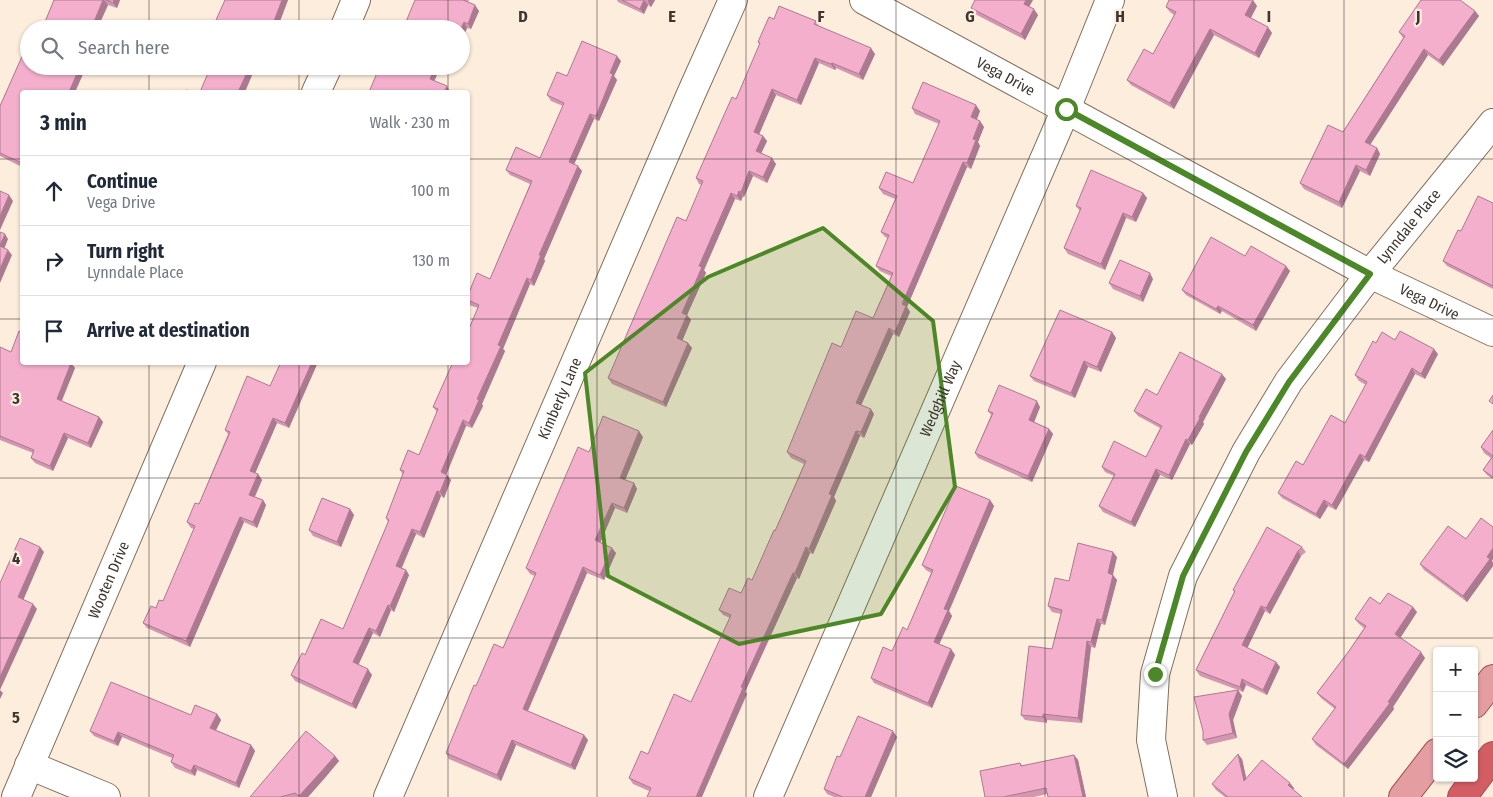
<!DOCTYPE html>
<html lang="en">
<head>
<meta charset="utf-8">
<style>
	body { margin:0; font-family:"Fira Sans Condensed",sans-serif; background:#f6f6f7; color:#1f2937 }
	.controls { position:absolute; right:15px; bottom:15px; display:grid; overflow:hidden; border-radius:5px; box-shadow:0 1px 4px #0004 }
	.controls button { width:45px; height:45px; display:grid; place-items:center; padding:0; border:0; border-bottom:1px solid #e0e1e3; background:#fff; color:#1f2937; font:25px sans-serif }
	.stop { position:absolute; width:15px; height:15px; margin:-11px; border:4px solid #4c8827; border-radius:50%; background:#fff }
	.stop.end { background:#4c8827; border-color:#fff; box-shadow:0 1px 5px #0008 }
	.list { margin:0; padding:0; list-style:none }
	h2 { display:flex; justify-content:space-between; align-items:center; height:65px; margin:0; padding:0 20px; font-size:21px }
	h2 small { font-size:16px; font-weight:400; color:#747a83 }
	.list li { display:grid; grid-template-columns:32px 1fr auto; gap:15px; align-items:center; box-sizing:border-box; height:70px; padding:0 20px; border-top:1px solid #e0e1e3 }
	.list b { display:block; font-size:19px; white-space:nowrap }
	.list p { margin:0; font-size:16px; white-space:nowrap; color:#747a83 }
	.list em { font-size:16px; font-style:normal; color:#747a83 }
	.icon { flex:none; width:28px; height:28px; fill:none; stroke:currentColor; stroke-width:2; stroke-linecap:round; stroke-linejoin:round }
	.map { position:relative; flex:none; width:1493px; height:797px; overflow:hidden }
	.search { position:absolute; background:#fff; box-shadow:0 1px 4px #0004; left:20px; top:20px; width:450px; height:55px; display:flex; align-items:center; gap:12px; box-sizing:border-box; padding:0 18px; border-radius:28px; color:#747a83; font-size:19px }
	.panel { position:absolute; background:#fff; box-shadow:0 1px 4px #0004; left:20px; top:90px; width:450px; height:275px; border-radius:5px }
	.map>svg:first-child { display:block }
</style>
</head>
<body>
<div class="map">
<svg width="1493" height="797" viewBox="0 0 1493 797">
	<rect width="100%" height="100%" fill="#fdeddd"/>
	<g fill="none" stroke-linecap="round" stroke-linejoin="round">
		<g stroke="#82705e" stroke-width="30">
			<g id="minor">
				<path id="s1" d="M864,0L1370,274L1493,332"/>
				<polyline points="344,29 356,0"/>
				<polyline points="316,92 328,66"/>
				<polyline points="29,765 106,797"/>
				<path id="s2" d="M16,797L202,362"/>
				<path id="s3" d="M388,797L691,94L733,0"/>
				<path id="s4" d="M768,797L1066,109L1110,0"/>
				<path id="s5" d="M1163,797L1151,740L1155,674L1183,576L1246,452L1289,381L1370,274L1493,123"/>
			</g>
		</g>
		<g stroke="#9e5051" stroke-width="30">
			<g id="major">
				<polyline points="1474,704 1493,679"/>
				<polyline points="1403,797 1437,753"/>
			</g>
		</g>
		<g stroke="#9e5051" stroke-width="30">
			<polyline id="highway" points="1462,797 1493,756"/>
		</g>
		<use href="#minor" stroke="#fff" stroke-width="28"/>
		<use href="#major" stroke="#e49ea2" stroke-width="28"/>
		<use href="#highway" stroke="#d25e64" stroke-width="28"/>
	</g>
	<g fill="#d296b0">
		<polygon points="54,0 120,0 117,8 108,5 97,29 42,29"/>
		<polygon points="288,0 277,29 219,29 221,26 216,20"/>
		<polygon points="415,0 469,0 468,2 479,11 471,29 467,28 461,42 461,29"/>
		<polygon points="617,0 655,0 651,7 648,5 644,14 618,2"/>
		<polygon points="1257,6 1251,18 1272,33 1259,58 1214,35 1174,109 1131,85 1127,80 1153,54 1174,15 1170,12 1166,7"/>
		<polygon points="1029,7 1038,15 1025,40 975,14 971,8"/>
		<polygon points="1475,11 1479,16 1443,66 1428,55 1370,145 1377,148 1380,154 1370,176 1360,171 1342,208 1304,189 1300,183 1343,132 1403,38 1399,32"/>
		<polygon points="774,19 816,21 819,26 875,54 863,80 836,68 835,70 819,63 801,105 776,95 759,134 763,136 767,141 761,153 776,164 767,183 753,176 744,197 743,196 741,201 735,199 704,270 706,273 687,315 691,320 682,340 688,343 692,348 666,407 612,384 608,378 686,221 702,185 699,184 696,178 736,99 760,45 758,42"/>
		<polygon points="28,43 29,66 81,66 80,70 83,74 75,92 22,92 22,167 0,156 0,106"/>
		<polygon points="621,61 614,76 617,80 599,121 594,119 574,164 582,171 544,259 545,261 534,286 530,284 503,349 505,351 482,404 483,406 472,428 466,426 446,474 451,480 444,498 441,496 424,538 416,534 402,568 406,570 409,575 394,612 391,610 380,637 373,633 358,665 372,675 356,709 295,681 291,675 305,655 343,629 388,522 386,518 403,475 400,470 419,455 437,412 433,407 478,308 469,305 468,302 468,295 490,279 530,184 510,175 506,170 540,158 563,106 551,101 547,95 567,76"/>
		<polygon points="912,108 980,111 977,120 980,121 984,127 978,142 980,146 971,169 967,167 907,307 910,312 899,337 893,334 861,405 874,414 864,438 860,436 834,497 836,501 813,554 810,553 799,579 797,578 745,692 747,694 649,791 633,784 629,778 691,702 730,618 723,615 719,610 741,593 752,580 775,531 804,464 791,458 787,452 841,347 873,318 891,276 880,271 876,266 888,238 885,237 881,232 895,199 883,194 879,188 913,183 939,124 915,114"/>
		<polygon points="1143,193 1147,198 1136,222 1126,218 1105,270 1068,254 1064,248 1080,211 1076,206"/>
		<polygon points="1493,203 1493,289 1447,266 1443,261 1461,231"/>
		<polygon points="1245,256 1290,271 1256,331 1222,311 1220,314 1186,295 1182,290"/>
		<polygon points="1153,279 1143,302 1113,289 1109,283"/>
		<polygon points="1112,332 1116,338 1101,372 1088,367 1075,398 1034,381 1030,376"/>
		<polygon points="1395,340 1438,354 1425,379 1415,374 1369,462 1364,460 1336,510 1328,506 1320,519 1282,498 1278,493 1303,465 1345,423 1366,385 1359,381 1355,375"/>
		<polygon points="0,347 22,362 71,363 75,368 62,401 99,417 103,422 91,448 68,438 53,471 35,463 31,458 33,453 0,440"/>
		<polygon points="281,362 318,362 289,428 277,423 255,473 258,474 262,480 255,497 263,500 266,505 257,528 244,522 190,647 147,628 143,623 163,601 194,529 191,528 187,522 199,504 228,434 225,430 270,386"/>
		<polygon points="1226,379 1203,422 1204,424 1192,445 1190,444 1172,480 1160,475 1135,527 1103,512 1099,506 1114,476 1105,472 1102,467 1146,457 1160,428 1138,416 1134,411 1157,395"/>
		<polygon points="1040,407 1034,422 1049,429 1053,434 1032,482 978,458 975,453 991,415 988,411"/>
		<polygon points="1493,430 1493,479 1487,475 1483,470 1491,458 1484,453 1481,447"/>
		<polygon points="643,437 625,480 634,483 637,489 627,513 615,508 600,542 616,553 604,580 587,573 528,711 584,735 588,740 575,770 516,745 501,781 449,759 446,753 476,686 503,648 535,576 530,574 526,568 589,452"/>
		<polygon points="990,500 994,506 949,611 952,616 939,644 951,649 955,655 932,708 874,683 871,678 892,651 907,630 931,573 926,570 922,565"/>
		<polygon points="350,509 354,515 341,547 313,536 309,530"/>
		<polygon points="1302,547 1306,552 1301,556 1270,614 1265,611 1247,648 1276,662 1280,667 1267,695 1246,685 1243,692 1238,690 1242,696 1233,720 1237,738 1207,745 1203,740 1238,690 1200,676 1196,670 1234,592 1233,590"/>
		<polygon points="1117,557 1112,574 1117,580 1105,625 1101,624 1095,648 1091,647 1082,723 1047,720 1047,723 1025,720 1021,715 1052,649 1061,614 1052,612 1048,606 1069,581"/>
		<polygon points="1492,561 1493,563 1493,566 1467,602 1424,570 1420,564"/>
		<polygon points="1380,604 1417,612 1400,638 1425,658 1393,707 1394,709 1348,769 1316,745 1312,739 1335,709 1321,698 1317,693 1349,651 1364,628 1359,624 1355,619"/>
		<polygon points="217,714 221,720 216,730 251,745 255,751 239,788 197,770 195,776 175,768 171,762 172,758 122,737 118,746 94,736 90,731 191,715"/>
		<polygon points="897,737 871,797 834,797 827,794 824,789 840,757"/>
		<polygon points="1074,755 1078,760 1086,797 1048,797 1047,794 1034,797 985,797 1020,763 1023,766"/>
		<polygon points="335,756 339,761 308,797 250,797"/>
		<polygon points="1242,759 1246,778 1294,788 1293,790 1302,797 1225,797 1216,790 1212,784"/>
	</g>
	<g fill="#ab7a90">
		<polygon points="103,0 104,0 108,5 97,29 91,29"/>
		<polygon points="114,0 120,0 117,8 113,3"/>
		<polygon points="282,0 288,0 277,29 271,29"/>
		<polygon points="644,0 648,5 644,14 640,9"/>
		<polygon points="648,0 655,0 651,7 648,1"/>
		<polygon points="1026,0 1033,0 1028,9 1024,4"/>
		<polygon points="1253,0 1257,6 1249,21 1245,15"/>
		<polygon points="475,5 479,11 471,29 468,24"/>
		<polygon points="1034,9 1038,15 1025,40 1021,34"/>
		<polygon points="1475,11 1479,16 1443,66 1439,60"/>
		<polygon points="464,22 467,28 461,42 461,29"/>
		<polygon points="1268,27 1272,33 1259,58 1255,53"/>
		<polygon points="1210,29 1214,35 1174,109 1170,103"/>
		<polygon points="871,48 875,54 863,80 859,74"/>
		<polygon points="1424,49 1428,55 1368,148 1365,142"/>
		<polygon points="617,56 621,61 614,76 617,80 599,121 596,116 610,73"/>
		<polygon points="815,58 819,63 801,105 797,100"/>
		<polygon points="832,63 836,68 835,70 831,64"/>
		<polygon points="75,66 81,66 80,70 83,74 75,92 69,92"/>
		<polygon points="250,66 256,66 245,92 238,92"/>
		<polygon points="435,66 441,66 433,84 430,79"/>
		<polygon points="447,86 450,92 444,92"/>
		<polygon points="772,89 776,95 758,137 754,132"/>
		<polygon points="976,105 980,111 975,123 971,117"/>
		<polygon points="590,114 594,119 573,167 569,162"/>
		<polygon points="980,121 984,127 978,142 980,146 971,169 967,163 973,139"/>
		<polygon points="763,136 767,141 760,156 756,151"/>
		<polygon points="1377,148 1380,154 1370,176 1366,170"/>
		<polygon points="772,158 776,164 767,183 763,177"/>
		<polygon points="963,162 967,167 907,307 910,312 899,337 895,332 902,304"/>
		<polygon points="1356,165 1360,171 1342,208 1339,202"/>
		<polygon points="578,166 582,171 544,259 545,261 534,286 531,280 539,255"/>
		<polygon points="749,171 753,176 744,197 741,192"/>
		<polygon points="739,191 743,196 741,201 737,196"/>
		<polygon points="731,193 735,199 704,270 706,273 687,315 691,320 681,344 677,338 682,313 699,266"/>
		<polygon points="1143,193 1147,198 1136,222 1132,217"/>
		<polygon points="9,195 13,201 0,230 0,216"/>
		<polygon points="1123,213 1126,218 1105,270 1101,264"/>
		<polygon points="5,234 8,239 3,252 0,247 0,245"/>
		<polygon points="8,250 12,255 0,283 0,269"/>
		<polygon points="1286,266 1290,271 1256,331 1253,325"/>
		<polygon points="1150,273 1153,279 1143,302 1140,296"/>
		<polygon points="527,278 530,284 503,349 505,351 482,404 483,406 472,428 469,423 498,345"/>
		<polygon points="1218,306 1222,311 1220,314 1216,309"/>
		<polygon points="889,328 893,334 860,408 856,403"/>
		<polygon points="1112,332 1116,338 1101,372 1097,367"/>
		<polygon points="688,343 692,348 666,407 663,402"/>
		<polygon points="1434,349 1438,354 1425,379 1421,374"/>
		<polygon points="1084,361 1088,367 1075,398 1071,393"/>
		<polygon points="312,362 318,362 289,428 285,423"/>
		<polygon points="71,363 75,368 60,404 57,399"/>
		<polygon points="1412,368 1415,374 1369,462 1365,457"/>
		<polygon points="1222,374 1226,379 1203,422 1204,424 1192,445 1188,440 1199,417"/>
		<polygon points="1037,401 1040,407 1033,425 1029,420"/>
		<polygon points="871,409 874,414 864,438 861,432"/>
		<polygon points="99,417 103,422 91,448 88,443"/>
		<polygon points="273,418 277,423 254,476 250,471"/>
		<polygon points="463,420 466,426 445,478 441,472"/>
		<polygon points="1049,429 1053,434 1032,482 1028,476"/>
		<polygon points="639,431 643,437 624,483 620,478"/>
		<polygon points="856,431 860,436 834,497 836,501 813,554 809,549 829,494"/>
		<polygon points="64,433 68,438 53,471 50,466"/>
		<polygon points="1186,439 1190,444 1172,480 1169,475"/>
		<polygon points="1360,454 1364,460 1336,510 1332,505"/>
		<polygon points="1156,469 1160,475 1135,527 1131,522"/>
		<polygon points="258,474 262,480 253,500 249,495"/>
		<polygon points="447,475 451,480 444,498 440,492"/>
		<polygon points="634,483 637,489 627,513 624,508"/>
		<polygon points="437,491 441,496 424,538 420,532"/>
		<polygon points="263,500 266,505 257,528 253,522"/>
		<polygon points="990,500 994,506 949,611 952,616 938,647 934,642 944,609"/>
		<polygon points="1324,500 1328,506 1320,519 1316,514"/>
		<polygon points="612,503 615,508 599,546 595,540"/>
		<polygon points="350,509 354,515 341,547 337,542"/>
		<polygon points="240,517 244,522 190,647 186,641"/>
		<polygon points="412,529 416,534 400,571 396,566"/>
		<polygon points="40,547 44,552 22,603 18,597"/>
		<polygon points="806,547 810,553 799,579 795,573"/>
		<polygon points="612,548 616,553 604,580 600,575"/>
		<polygon points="1493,548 1493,559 1492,561 1493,563 1493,566 1467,602 1463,596 1487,557"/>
		<polygon points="1298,551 1301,556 1270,614 1266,608"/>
		<polygon points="1113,552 1117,557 1112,579 1108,573"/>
		<polygon points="583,567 587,573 526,715 523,709"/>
		<polygon points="406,570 409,575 394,612 390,606"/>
		<polygon points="793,573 797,578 745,692 747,694 702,797 696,797 741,687"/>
		<polygon points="1113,575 1117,580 1105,625 1102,620"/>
		<polygon points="33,604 37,609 0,690 3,693 0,699 0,677"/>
		<polygon points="388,605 391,610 380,637 376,631"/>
		<polygon points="1261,606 1265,611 1246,651 1242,645"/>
		<polygon points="1413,607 1417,612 1399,640 1395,634"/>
		<polygon points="1097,619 1101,624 1095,648 1091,642"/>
		<polygon points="369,628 373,633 357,668 353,662"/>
		<polygon points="1087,641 1091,647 1082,723 1078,718"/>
		<polygon points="951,649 955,655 932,708 928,703"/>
		<polygon points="1421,652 1425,658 1393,707 1394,709 1348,769 1344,764 1388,702"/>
		<polygon points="1276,662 1280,667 1267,695 1263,690"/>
		<polygon points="368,669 372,675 356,709 352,704"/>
		<polygon points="1242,679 1246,685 1243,692 1240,687"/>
		<polygon points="1238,690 1242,696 1233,720 1237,738 1233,733 1229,714"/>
		<polygon points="217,714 221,720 214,734 210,728"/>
		<polygon points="1043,714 1047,720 1047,723 1043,717"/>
		<polygon points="893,731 897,737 871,797 865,797"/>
		<polygon points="118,732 122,737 118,746 114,741"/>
		<polygon points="584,735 588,740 575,770 571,765"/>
		<polygon points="512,740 516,745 501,781 497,775"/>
		<polygon points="251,745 255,751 239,788 236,783"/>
		<polygon points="1238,754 1242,759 1248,786 1244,781"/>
		<polygon points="1074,755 1078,760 1086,797 1083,797"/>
		<polygon points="335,756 339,761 324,779 308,797 300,797 299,796"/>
		<polygon points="194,765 197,770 195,776 191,771"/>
		<polygon points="1290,783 1294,788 1292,791 1288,785"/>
	</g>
	<g fill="#f4afcd" stroke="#ab7a90">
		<polygon points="54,0 103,0 91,29 42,29"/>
		<polygon points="106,0 114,0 113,3"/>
		<polygon points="225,0 282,0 271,29 219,29 222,22 216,20"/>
		<polygon points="415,0 463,0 475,5 468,24 464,22 461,29 403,29"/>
		<polygon points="622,0 644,0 640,9"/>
		<polygon points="975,0 1026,0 1024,4 1034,9 1021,34 971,8"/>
		<polygon points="1169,0 1253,0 1245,15 1268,27 1255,53 1210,29 1170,103 1127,80 1144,49 1153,54 1176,12 1166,7"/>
		<polygon points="1421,0 1460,0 1475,11 1439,60 1424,49 1365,142 1377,148 1366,170 1356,165 1339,202 1300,183 1328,125 1343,132 1405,36 1399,32"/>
		<polygon points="779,6 816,21 814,24 871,48 859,74 832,63 831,64 815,58 797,100 772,89 754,132 763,136 756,151 772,158 763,177 749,171 741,192 739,191 737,196 731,193 699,266 702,267 682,313 687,315 677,338 688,343 663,402 608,378 677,217 686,221 703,181 696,178 732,97 736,99 760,43 758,42 769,17 774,19"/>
		<polygon points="582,41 617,56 610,73 613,74 596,116 590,114 569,162 578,166 539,255 541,255 531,280 527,278 498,345 501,346 477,399 479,400 469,423 463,420 441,472 447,475 440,492 437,491 420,532 412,529 396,566 406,570 390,606 388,605 376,631 369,628 353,662 368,669 352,704 291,675 302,653 305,655 321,619 343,629 389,520 386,518 404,471 400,470 408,450 419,455 438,409 433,407 453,362 468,362 468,331 479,305 468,300 468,295 477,273 490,279 532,181 506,170 516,147 540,158 564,103 547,95 557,72 567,76"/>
		<polygon points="28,43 29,66 75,66 79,69 69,92 22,92 22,163 0,153 0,106"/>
		<polygon points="211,66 250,66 238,92 200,92"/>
		<polygon points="380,66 435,66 430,79 447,86 444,92 369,92"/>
		<polygon points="923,82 976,105 971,117 980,121 973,139 976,140 967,163 963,162 902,304 906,306 895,332 889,328 856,403 871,409 861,432 856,431 829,494 832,495 809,549 806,547 795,573 793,573 741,687 743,688 696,797 647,797 651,788 629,778 641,751 648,754 674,694 691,702 731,615 719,610 729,588 741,593 748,578 752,580 774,530 775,531 806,461 787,452 832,343 841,347 856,311 873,318 893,273 876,266 889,235 881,232 897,196 879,188 886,172 913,183 940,121 912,108"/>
		<polygon points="186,90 193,92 185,92"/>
		<polygon points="1091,170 1143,193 1132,217 1123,213 1101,264 1064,248 1081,208 1076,206"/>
		<polygon points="0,191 9,195 0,216"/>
		<polygon points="1478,196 1493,203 1493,286 1443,261 1458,230 1461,231"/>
		<polygon points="0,232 5,234 0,245"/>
		<polygon points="1211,237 1245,256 1251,246 1286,266 1253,325 1218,306 1216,309 1182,290"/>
		<polygon points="0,246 8,250 0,269"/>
		<polygon points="1120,260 1150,273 1140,296 1109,283"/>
		<polygon points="1060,310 1112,332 1097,367 1084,361 1071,393 1030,376"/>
		<polygon points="19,331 22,333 22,362 71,363 57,399 99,417 88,443 64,433 50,466 31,458 34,450 0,436 0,347 11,352"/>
		<polygon points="1400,331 1434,349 1421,374 1412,368 1365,457 1360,454 1332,505 1324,500 1316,514 1278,493 1296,461 1303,465 1331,415 1345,423 1367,382 1355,375 1373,341 1376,343 1382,332 1395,340"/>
		<polygon points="1180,352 1222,374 1199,417 1200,418 1188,440 1186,439 1169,475 1156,469 1131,522 1099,506 1115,474 1102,467 1114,441 1146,457 1162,426 1134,411 1146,389 1157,395"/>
		<polygon points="281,362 312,362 285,423 273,418 250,471 258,474 249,495 263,500 253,522 240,517 186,641 143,623 151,606 156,608 159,600 163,601 195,526 187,522 195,503 199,504 230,432 225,430 247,376 270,386"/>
		<polygon points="999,385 1037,401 1029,420 1049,429 1028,476 975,453 993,413 988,411"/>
		<polygon points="1493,395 1493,404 1489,401"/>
		<polygon points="603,416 639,431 620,478 634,483 624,508 612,503 595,540 612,548 600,575 583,567 523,709 584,735 571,765 512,740 497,775 446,753 474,685 476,686 494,644 503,648 536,573 526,568 578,447 589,452"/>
		<polygon points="1493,430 1493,477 1483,470 1493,456 1481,447"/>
		<polygon points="956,486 990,500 944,609 948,610 934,642 951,649 928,703 871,678 883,647 892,651 903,627 907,630 933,570 922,565"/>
		<polygon points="322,498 350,509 337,542 309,530"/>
		<polygon points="1481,518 1493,527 1493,548 1487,557 1490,559 1463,596 1420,564 1448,526 1466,539"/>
		<polygon points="1267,527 1302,547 1298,551 1266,608 1261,606 1242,645 1276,662 1263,690 1242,679 1240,687 1196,670 1235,591 1233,590"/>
		<polygon points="20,538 40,547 18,597 33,604 0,677 0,583"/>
		<polygon points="1078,543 1113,552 1108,573 1113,575 1102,620 1097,619 1091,642 1087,641 1078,718 1043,714 1043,717 1021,715 1029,646 1052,649 1062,610 1048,606 1055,578 1069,581"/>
		<polygon points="1388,593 1413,607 1395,634 1421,652 1388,702 1390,703 1344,764 1312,739 1336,707 1317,693 1349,651 1366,626 1355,619 1370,597 1380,604"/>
		<polygon points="111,682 191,715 195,705 217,714 210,728 251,745 236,783 194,765 191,771 171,762 174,755 118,732 114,741 90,731"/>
		<polygon points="1238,690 1229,714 1233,733 1203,740 1203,731 1194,697"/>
		<polygon points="858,716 893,731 865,797 843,797 824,789 837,756 840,757"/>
		<polygon points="306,731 335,756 320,773 299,796 295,793 280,797 250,797"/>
		<polygon points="1238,754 1244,781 1262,760 1290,783 1288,785 1302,797 1228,797 1212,784"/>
		<polygon points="1074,755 1083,797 1048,797 1046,788 1003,797 985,797 980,771 1020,763 1021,766"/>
	</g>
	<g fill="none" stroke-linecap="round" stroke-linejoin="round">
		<polyline stroke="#4c8827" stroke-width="6" points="1066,109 1370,274 1289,382 1246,452 1183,576 1155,674"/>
	</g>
	<path fill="#4c8827" fill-opacity="0.2" stroke="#4c8827" stroke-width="4" stroke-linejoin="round" d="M823,228L933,321L955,487L881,614L739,644L608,576L585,373L708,277Z"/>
	<path fill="none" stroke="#3d352e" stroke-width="1" stroke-opacity="0.55" d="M149,0V29M299,0V29M448,0V29M597,0V797M746,0V797M896,0V797M1045,0V797M1194,0V797M1344,0V797M149,66V92M299,66V92M448,66V92M0,159H22M468,159H1493M0,319H22M468,319H1493M149,362V797M299,362V797M448,362V797M0,478H1493M0,638H1493"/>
	<g text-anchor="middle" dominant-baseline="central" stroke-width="4.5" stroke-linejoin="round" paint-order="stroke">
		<g font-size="15" fill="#3d352e" stroke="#fdeddd">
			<text stroke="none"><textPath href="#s1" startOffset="161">Vega Drive</textPath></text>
			<text stroke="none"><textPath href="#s5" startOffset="644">Lynndale Place</textPath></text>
			<text stroke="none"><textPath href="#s1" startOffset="641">Vega Drive</textPath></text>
			<text stroke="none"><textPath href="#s3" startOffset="434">Kimberly Lane</textPath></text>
			<text stroke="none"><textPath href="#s4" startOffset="434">Wedghill Way</textPath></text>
			<text stroke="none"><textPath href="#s2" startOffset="236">Wooten Drive</textPath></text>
		</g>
	</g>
	<g font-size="16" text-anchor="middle" font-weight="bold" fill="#3d352e" stroke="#fdeddd" stroke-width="4.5" stroke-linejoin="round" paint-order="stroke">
		<text x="523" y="22">D</text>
		<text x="672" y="22">E</text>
		<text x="821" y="22">F</text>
		<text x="970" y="22">G</text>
		<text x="1120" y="22">H</text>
		<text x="1269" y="22">I</text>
		<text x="1418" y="22">J</text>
		<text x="16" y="404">3</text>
		<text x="16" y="564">4</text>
		<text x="16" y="723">5</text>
	</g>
</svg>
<div class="controls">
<button>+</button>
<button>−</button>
<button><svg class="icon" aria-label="layers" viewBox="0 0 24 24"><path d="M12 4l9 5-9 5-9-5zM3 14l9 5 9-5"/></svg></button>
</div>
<div class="stop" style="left:1066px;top:109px"></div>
<div class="stop end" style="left:1155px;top:674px"></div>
<div class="search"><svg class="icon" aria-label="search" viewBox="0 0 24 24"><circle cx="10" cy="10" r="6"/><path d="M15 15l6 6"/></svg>Search here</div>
<section class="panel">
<h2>3 min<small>Walk · 230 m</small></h2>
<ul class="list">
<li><svg class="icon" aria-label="ahead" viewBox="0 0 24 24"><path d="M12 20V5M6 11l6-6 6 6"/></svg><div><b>Continue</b><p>Vega Drive</p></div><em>100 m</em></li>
<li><svg class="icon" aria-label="right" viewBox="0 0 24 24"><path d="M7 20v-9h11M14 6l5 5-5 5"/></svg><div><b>Turn right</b><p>Lynndale Place</p></div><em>130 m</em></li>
<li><svg class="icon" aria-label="arrive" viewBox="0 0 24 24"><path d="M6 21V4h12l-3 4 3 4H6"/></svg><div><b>Arrive at destination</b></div></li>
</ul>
</section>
</div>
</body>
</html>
